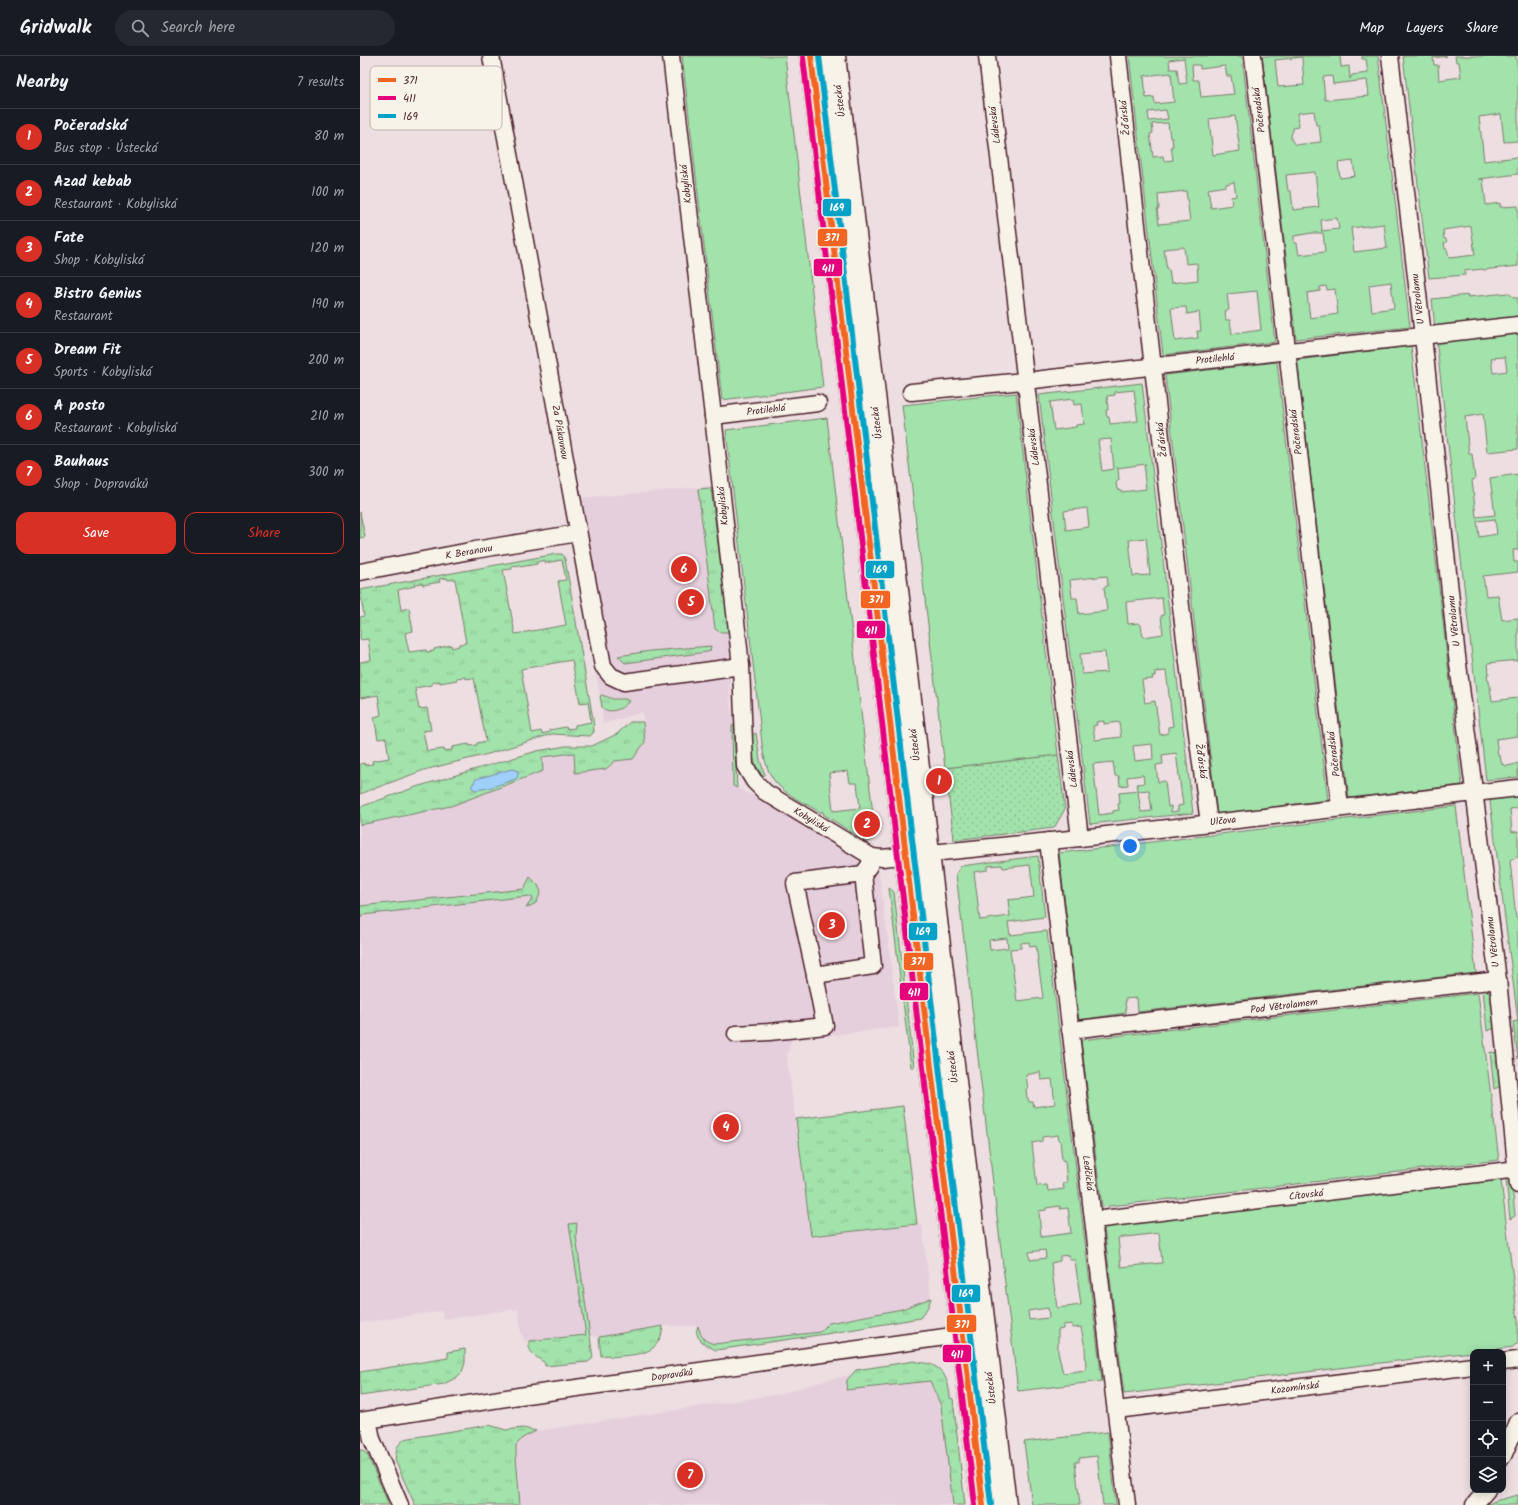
<!DOCTYPE html>
<html lang="en">
<head>
<meta charset="utf-8">
<style>
	body { margin:0; font-family:Kalam,sans-serif; background:#242831; color:#f1f3f6 }
	.controls { position:absolute; right:12px; bottom:12px; display:grid; overflow:hidden; border-radius:8px; box-shadow:0 2px 10px #0003 }
	.controls button { width:36px; height:36px; display:grid; place-items:center; padding:0; border:0; border-bottom:1px solid #363941; background:#171b24; color:#f1f3f6; font:20px sans-serif }
	.you { position:absolute; left:770px; top:790px; width:14px; height:14px; margin:-10px; border:3px solid #fff; border-radius:50%; background:#1a73e8; box-shadow:0 0 0 6px #1a73e833 }
	.badge { display:grid; place-items:center; width:26px; height:26px; border-radius:50%; background:#d93025; color:#fff; font-size:13px; font-weight:700 }
	.pin { position:absolute; translate:-50% -50%; border:2px solid #fff; box-shadow:0 1px 4px #0006 }
	.list { margin:0; padding:0; list-style:none }
	h2 { display:flex; justify-content:space-between; align-items:center; height:52px; margin:0; padding:0 16px; font-size:17px }
	h2 small { font-size:13px; font-weight:400; color:#9ea1a6 }
	.list li { display:grid; grid-template-columns:26px 1fr auto; gap:12px; align-items:center; box-sizing:border-box; height:56px; padding:0 16px; border-top:1px solid #363941 }
	.list b { display:block; font-size:15px; white-space:nowrap }
	.list p { margin:0; font-size:13px; white-space:nowrap; color:#9ea1a6 }
	.list em { font-size:13px; font-style:normal; color:#9ea1a6 }
	.actions { display:flex; gap:8px; padding:12px 16px }
	.actions a { flex:1; padding:9px 0; border:1px solid #d93025; border-radius:12px; text-align:center; font-size:14px; color:#d93025 }
	.actions .main { background:#d93025; color:#fff }
	.icon { flex:none; width:22px; height:22px; fill:none; stroke:currentColor; stroke-width:2; stroke-linecap:round; stroke-linejoin:round }
	.map { position:relative; flex:none; width:1158px; height:1449px; overflow:hidden }
	header { display:flex; align-items:center; gap:24px; box-sizing:border-box; height:56px; padding:0 20px; background:#171b24; border-bottom:1px solid #363941 }
	header strong { font-size:19px }
	nav { display:flex; gap:22px; margin-inline-start:auto; font-size:14px }
	.search { width:280px; height:36px; background:#242831; display:flex; align-items:center; gap:10px; box-sizing:border-box; padding:0 14px; border-radius:22px; color:#9ea1a6; font-size:15px }
	main { display:flex }
	aside { flex:1; background:#171b24 }
	.map>svg:first-child { display:block }
</style>
</head>
<body>
<header>
<strong>Gridwalk</strong>
<div class="search"><svg class="icon" aria-label="search" viewBox="0 0 24 24"><circle cx="10" cy="10" r="6"/><path d="M15 15l6 6"/></svg>Search here</div>
<nav><a>Map</a><a>Layers</a><a>Share</a></nav>
</header>
<main>
<aside>
<h2>Nearby<small>7 results</small></h2>
<ul class="list">
<li><span class="badge">1</span><div><b>Počeradská</b><p>Bus stop · Ústecká</p></div><em>80 m</em></li>
<li><span class="badge">2</span><div><b>Azad kebab</b><p>Restaurant · Kobyliská</p></div><em>100 m</em></li>
<li><span class="badge">3</span><div><b>Fate</b><p>Shop · Kobyliská</p></div><em>120 m</em></li>
<li><span class="badge">4</span><div><b>Bistro Genius</b><p>Restaurant</p></div><em>190 m</em></li>
<li><span class="badge">5</span><div><b>Dream Fit</b><p>Sports · Kobyliská</p></div><em>200 m</em></li>
<li><span class="badge">6</span><div><b>A posto</b><p>Restaurant · Kobyliská</p></div><em>210 m</em></li>
<li><span class="badge">7</span><div><b>Bauhaus</b><p>Shop · Dopraváků</p></div><em>300 m</em></li>
</ul>
<div class="actions"><a class="main">Save</a><a>Share</a></div>
</aside>
<div class="map">
<svg width="1158" height="1449" viewBox="0 0 1158 1449">
	<defs>
		<pattern id="grass-tufts" width="24" height="20" patternUnits="userSpaceOnUse"><rect width="24" height="20" fill="#a2e2ab"/><path d="M3 7l-1-3M5 7V3M7 7l1-3M15 17l-1-3M17 17v-4M19 17l1-3" fill="none" stroke="#8dc193"/></pattern>
		<pattern id="park-dots" width="8" height="8" patternUnits="userSpaceOnUse"><rect width="8" height="8" fill="#a2e2ab"/><path d="M2 2h.1M6 6h.1" fill="none" stroke="#8dc193" stroke-width="1.8" stroke-linecap="round"/></pattern>
	</defs>
	<rect width="100%" height="100%" fill="#eddee1"/>
	<filter id="ink" filterUnits="userSpaceOnUse"><feTurbulence type="fractalNoise" baseFrequency=".025" numOctaves="2"/><feDisplacementMap in="SourceGraphic" scale="8" xChannelSelector="R" yChannelSelector="G"/><feConvolveMatrix kernelMatrix="1 2 1 2 8 2 1 2 1" color-interpolation-filters="sRGB"/></filter>
	<g filter="url(#ink)">
		<g fill="#e6cfdc">
			<polygon points="351,430 369,576 370,645 374,669 372,670 373,730 405,745 519,816 539,971 431,984 427,1001 451,1180 562,1168 571,1242 542,1253 469,1267 460,1276 354,1288 345,1285 341,1281 338,1270 303,1270 239,1281 226,1279 169,1285 164,1284 161,1276 158,1253 83,1263 82,1255 0,1267 0,769 91,750 183,715 181,701 214,697 216,717 246,713 255,705 273,703 285,686 283,656 243,668 240,640 202,443 281,437"/>
			<polygon points="554,1305 576,1311 583,1317 588,1328 593,1343 605,1449 160,1449 156,1400 156,1389 164,1381 176,1375 420,1338 469,1323 491,1319 496,1314"/>
		</g>
		<g fill="url(#grass-tufts)" stroke="#76806b" fill-rule="evenodd">
			<polygon points="351,432 369,576 360,576 355,573 338,433"/>
			<path d="M196,498H202L205,503L233,663L234,676L230,680L192,678L128,698L64,714L0,738V708L4,707L5,709L13,708L12,705L29,702L26,682L18,683L14,661L21,659L18,639L1,642L0,640V606L11,604L8,583L0,584V561L4,560L0,534ZM185,504V507L202,504L206,524L198,525L206,569L155,578L143,514L152,513V510L160,509V511L177,508V506ZM87,522L88,524L95,523L106,587L99,588V590L92,592L91,589L74,593V595L67,596L66,594L49,596L45,577L53,575L49,552L41,554L38,534L55,530L54,528L62,527L63,529L80,526L79,523ZM212,604L220,647L228,646L231,666L215,669V672L207,673L206,671L189,674L190,676L182,678L181,675L172,677L161,613ZM105,621V623L114,622L126,685L117,687V689L109,690V688L92,691V694L84,695V693L67,695L63,675L71,674L67,652L59,653L55,632L72,629V627L80,625V627L97,624V622Z"/>
			<polygon points="351,590 350,595 347,596 265,607 258,600 290,595"/>
			<path d="M242,639L253,643H266L269,645C264,653 248,659 242,651L240,640Z"/>
			<polygon points="270,666 283,666 285,686 273,703 255,705 246,713 215,717 214,697 182,701 183,715 91,750 0,769 0,751 56,731 177,695 206,690 232,690 257,678"/>
			<polygon points="374,669 377,732 373,730 372,670"/>
			<path d="M396,677L400,704L405,719L402,720C393,707 391,695 390,680Z"/>
			<polygon points="170,821 178,829 181,836 176,847 166,852 173,842 169,840 3,859 0,863 0,850 164,833"/>
			<polygon points="529,832 534,836 554,1011 551,1011"/>
			<polygon points="1123,933 1128,935 1131,940 1135,972 1127,975"/>
			<polygon points="1130,996 1137,997 1141,1030 1134,1033"/>
			<polygon points="543,1050 557,1168 451,1180 436,1063"/>
			<polygon points="1146,1123 1150,1124 1152,1128 1155,1160 1150,1163"/>
			<path d="M217,1167L216,1180L233,1302L228,1306L185,1310V1307C177,1301 167,1297 169,1285L226,1279L209,1168Z"/>
			<path d="M571,1242L568,1251L560,1262L472,1277L356,1294C347,1290 332,1282 338,1270C342,1282 342,1284 354,1288L460,1276L469,1267L542,1253Z"/>
			<path d="M303,1270C300,1301 276,1298 251,1301L248,1299L241,1300L239,1281Z"/>
			<polygon points="105,1293 105,1307 102,1316 97,1321 84,1328 0,1340 0,1316 88,1302 88,1296"/>
			<path d="M554,1305C561,1307 571,1307 576,1311C587,1317 589,1331 590,1342L593,1343L605,1449H593L581,1350L570,1325L486,1334L487,1324L496,1314Z"/>
			<polygon points="129,1369 146,1374 163,1372 176,1375 164,1381 156,1389 156,1400 160,1449 55,1449 35,1404 37,1391 44,1383"/>
			<polygon points="0,1393 7,1398 29,1449 0,1449"/>
			<polygon points="1158,1439 1158,1449 1127,1449 1135,1445"/>
		</g>
		<polygon fill="url(#park-dots)" stroke="#76806b" points="698,699 705,753 694,772 594,784 585,712"/>
		<g fill="#a2e2ab" stroke="#76806b" fill-rule="evenodd">
			<polygon points="322,0 425,0 463,331 362,344"/>
			<path d="M769,0H882L915,286L803,299ZM824,2L827,27L819,28L817,13H810L809,4ZM832,9H840V13L865,10L867,20H871L874,38L841,41L839,24H833ZM811,17L814,46L795,48L794,41L786,42L784,20ZM806,54L808,63L789,65L788,56ZM875,60L880,95L853,99L849,63ZM808,67L810,82H812L813,90H811L813,104L804,105L803,100L793,101L790,78L793,77L792,68ZM874,126L876,140L871,141L872,149L851,152L848,133L866,130V128ZM826,135L830,165L799,168L797,153H799L798,138ZM824,191L826,208L837,207L838,224L811,227L809,214H807L804,193ZM897,235L901,274L872,278L870,264H866L865,255L869,254L867,238ZM826,251L827,258L839,256L841,275H837L838,282L815,285L811,252Z"/>
			<path d="M902,0H980L981,11L989,10L990,23L992,19L1008,17L1006,3H1002V0H1018L1050,271L936,283ZM942,1L944,29L918,31L915,4ZM972,20L973,28L1007,24L1009,40L965,44L963,21ZM954,55L956,69H959L961,86L935,89L931,83V79L933,75V72L939,71L938,57ZM993,105L995,120L980,122L978,107ZM955,116L959,151L933,154L931,135H928L926,119ZM977,162L979,173L961,175L962,174L961,164ZM1024,168L1027,192L994,196L991,172ZM952,177H963L965,196L939,199L937,187H934V180ZM1031,226L1034,252L1012,255L1009,229ZM966,230L967,234L975,233L978,258L950,262L947,237L960,235V231Z"/>
			<path d="M1043,0H1087L1073,2L1074,9H1078L1079,24L1101,21L1099,6H1096L1095,0H1156L1158,14V85L1144,86L1141,58L1119,61L1124,105L1158,101V118L1119,123H1123L1126,149L1140,147V151L1158,150V210L1123,214V213L1104,215L1105,219L1069,222ZM1111,170L1115,199L1089,202L1087,193H1085L1084,187L1087,186L1086,183H1084L1083,174Z"/>
			<polygon points="1148,237 1155,242 1158,242 1158,263 1075,272 1072,243 1108,239 1108,241"/>
			<path d="M1158,274V393L1127,396L1123,358L1105,361L1109,398H1112L1115,423L1112,424L1116,461L1135,459L1130,422L1158,418V494H1153L1154,506H1158V516L1123,520L1126,540L1138,539L1142,564L1158,562V604L1128,607L1129,618H1127L1128,625H1129L1132,645L1158,642V680L1136,683L1138,700H1140L1142,709L1144,708L1146,710L1153,709L1157,707L1158,708V721L1126,724L1076,282ZM1145,301L1147,315L1133,317L1131,302ZM1135,463L1137,478L1119,481L1117,465Z"/>
			<polygon points="1051,290 1102,729 989,742 937,304"/>
			<polygon points="917,306 968,744 857,758 805,319"/>
			<path d="M782,327L833,757L730,768L679,339ZM774,334L778,365L750,368L749,361H747L746,354H748L747,340L755,339V336ZM713,343L714,349L722,348L724,368L716,369V371L694,374L690,346ZM751,383L754,413L742,415L738,384ZM786,408L784,409L785,416L784,417L786,433L762,436L757,433L756,427L759,424L758,412H757ZM727,452L729,471L706,474L704,455ZM786,482L790,519L773,520L769,484ZM747,520L748,530L744,531L747,555L719,558L717,542H712L710,524ZM802,542L804,559L801,560L803,578L783,581L781,569L778,567L768,568L766,546ZM745,596L747,616L722,618L720,598ZM806,615L813,670L808,671V677L800,679L795,645L785,647L782,624L793,623L792,620H795V616ZM744,665V668L759,666L761,681L735,684L733,670L737,669L736,666ZM792,688L793,703L775,705L773,690ZM816,697L823,749L818,750V755L811,756V750L808,751L805,725L798,726L796,709L803,708L802,699ZM753,706L755,720H759L760,730L768,729L767,721L783,719L784,727L777,728L778,735L759,737L760,747L758,748L759,754L753,755V757L739,759L733,708ZM789,734L792,755L781,756L778,735Z"/>
			<polygon points="656,337 698,699 585,712 542,349"/>
			<path d="M467,362L515,776C515,782 514,785 507,786L463,758L464,757L462,755L461,757L446,748V749C437,743 426,737 418,729C403,714 402,688 400,668L366,374ZM488,715L490,727H497L500,752L473,755L469,717ZM512,758L514,777L499,779L496,760Z"/>
			<polygon points="0,456 5,481 0,482"/>
			<polygon points="1158,739 1158,752 1150,753 1152,776 1158,775 1158,801 1150,804 1156,862 1158,862 1158,1003 1153,966 1158,965 1130,745 1137,741"/>
			<polygon points="1096,750 1116,917 778,956 777,942 765,943 766,957 719,964 699,797"/>
			<path d="M678,800L685,861L648,866L650,879L687,875L742,1325L658,1335L596,818L601,810ZM642,809L643,812L670,809L674,841L648,844L650,860L620,864L614,816L628,814V810ZM647,882L648,892L630,894L629,884ZM669,886L670,891L676,890L683,942L657,945L650,893L661,892V887ZM680,1016L681,1024L692,1023L695,1048L674,1051L673,1046H669L668,1042H667L666,1033H668L666,1019ZM698,1079L699,1084H700L702,1104L705,1105L707,1127H703L704,1133L688,1135L687,1129L677,1130L672,1087L682,1085V1081ZM700,1150V1153L708,1152L711,1177L681,1181L679,1155L686,1154V1152ZM685,1194L686,1202L670,1204L669,1196ZM709,1199V1204H715L721,1249L697,1252L691,1207L700,1205V1200ZM688,1252L689,1262L669,1264L668,1255ZM712,1268V1272L721,1271L725,1292L726,1314L703,1317L698,1296V1274L703,1273V1269Z"/>
			<polygon points="1118,937 1139,1104 742,1151 721,984"/>
			<path d="M1141,1124L1158,1265V1286L1153,1291L764,1338L744,1171ZM799,1177L802,1207L761,1211L758,1182Z"/>
			<polygon points="748,1376 756,1449 743,1449 737,1400 719,1402 719,1406 715,1406 720,1449 672,1449 664,1386"/>
		</g>
		<polygon fill="#9fd0fc" stroke="#7d89a8" points="152,713 158,715 158,720 156,723 129,732 115,734 111,731 116,723"/>
		<g fill="none" stroke-linecap="round" stroke-linejoin="round">
			<g stroke="#4a1f2b" stroke-width="19">
				<g id="minor">
					<polyline points="131,0 243,610 251,620 264,626 381,610"/>
					<polyline points="311,0 353,360 381,610 385,710 394,725 405,736 512,801 522,802 720,782 1158,732"/>
					<polyline points="627,0 720,782"/>
					<path d="M758,0C787,256 814,512 849,767"/>
					<polyline points="893,0 980,751"/>
					<polyline points="1030,0 1063,280 1096,592 1138,924 1158,1129"/>
					<polyline points="551,336 674,324 1158,269"/>
					<polyline points="353,360 458,347"/>
					<polyline points="0,516 115,494 218,477"/>
					<polyline points="688,785 767,1449"/>
					<polyline points="455,919 435,827 503,818"/>
					<polyline points="710,974 1138,924"/>
					<polyline points="376,978 409,976 465,970 455,919 513,910 503,818 509,810 512,801"/>
					<polyline points="734,1164 1158,1113"/>
					<polyline points="1143,1306 1158,1304"/>
					<polyline points="756,1354 1113,1310"/>
					<polyline points="8,1364 12,1383 40,1449"/>
					<polyline points="0,1365 159,1340 614,1277"/>
					<polyline points="1143,1400 1158,1366"/>
					<polyline points="1114,1449 1127,1434"/>
				</g>
			</g>
			<g stroke="#4a1f2b" stroke-width="25">
				<g id="secondary">
					<polyline points="451,0 623,1449"/>
					<polyline points="474,0 645,1449"/>
				</g>
			</g>
			<use href="#minor" stroke="#f7f3e8" stroke-width="16"/>
			<use href="#secondary" stroke="#f7f3e8" stroke-width="22"/>
			<g stroke="#f7f3e8" stroke-width="9">
				<polyline id="bus-1" points="451,0 623,1449"/>
			</g>
			<g stroke="#f7f3e8" stroke-width="9">
				<polyline id="bus-2" points="443,1 615,1449"/>
			</g>
			<g stroke="#f7f3e8" stroke-width="9">
				<polyline id="bus-3" points="459,0 631,1448"/>
			</g>
			<use href="#bus-1" stroke="#f26522" stroke-width="6"/>
			<use href="#bus-2" stroke="#e5007d" stroke-width="6"/>
			<use href="#bus-3" stroke="#04a2c6" stroke-width="6"/>
		</g>
	</g>
	<g text-anchor="middle" dominant-baseline="central" stroke-width="3" stroke-linejoin="round" paint-order="stroke">
		<g font-size="10" fill="#4a1f2b" stroke="#f7f3e8">
			<text transform="translate(480 45) rotate(-97)">Ústecká</text>
			<text transform="translate(899 54) rotate(-97)">Počeradská</text>
			<text transform="translate(765 62) rotate(-96)">Žďárská</text>
			<text transform="translate(635 69) rotate(-97)">Ládevská</text>
			<text transform="translate(326 128) rotate(-97)">Kobyliská</text>
			<text transform="translate(1058 243) rotate(-97)">U Větrolamu</text>
			<text transform="translate(855 303) rotate(-6)">Protilehlá</text>
			<text transform="translate(406 354) rotate(-7)">Protilehlá</text>
			<text transform="translate(517 367) rotate(-97)">Ústecká</text>
			<text transform="translate(200 376) rotate(80)">Za Pískovnou</text>
			<text transform="translate(936 376) rotate(-97)">Počeradská</text>
			<text transform="translate(802 384) rotate(-97)">Žďárská</text>
			<text transform="translate(674 391) rotate(-97)">Ládevská</text>
			<text transform="translate(363 450) rotate(-96)">Kobyliská</text>
			<text transform="translate(109 496) rotate(-10)">K Beranovu</text>
			<text transform="translate(1094 565) rotate(-96)">U Větrolamu</text>
			<text transform="translate(555 689) rotate(-97)">Ústecká</text>
			<text transform="translate(974 698) rotate(-97)">Počeradská</text>
			<text transform="translate(841 705) rotate(82)">Žďárská</text>
			<text transform="translate(712 713) rotate(-97)">Ládevská</text>
			<text transform="translate(451 764) rotate(31)">Kobyliská</text>
			<text transform="translate(863 765) rotate(-7)">Ulčova</text>
			<text transform="translate(1133 886) rotate(-97)">U Větrolamu</text>
			<text transform="translate(924 950) rotate(-7)">Pod Větrolamem</text>
			<text transform="translate(593 1011) rotate(-97)">Ústecká</text>
			<text transform="translate(728 1117) rotate(83)">Ledčická</text>
			<text transform="translate(946 1139) rotate(-7)">Cítovská</text>
			<text transform="translate(312 1319) rotate(-8)">Dopraváků</text>
			<text transform="translate(631 1332) rotate(-97)">Ústecká</text>
			<text transform="translate(935 1332) rotate(-7)">Kozomínská</text>
		</g>
	</g>
	<rect x="10" y="10" width="132" height="64" rx="6" fill="#f7f3e8" stroke="#c3b3af" stroke-width="1"/>
	<rect x="18" y="22" width="18" height="4" fill="#f26522"/>
	<rect x="18" y="40" width="18" height="4" fill="#e5007d"/>
	<rect x="18" y="58" width="18" height="4" fill="#04a2c6"/>
	<g font-size="11" fill="#4a1f2b">
		<text x="43" y="28">371</text>
		<text x="43" y="46">411</text>
		<text x="43" y="64">169</text>
	</g>
	<g stroke="#f7f3e8" stroke-width="1.5">
		<rect x="462" y="142" width="30" height="19" rx="4" fill="#04a2c6"/>
		<rect x="457" y="172" width="31" height="19" rx="4" fill="#f26522"/>
		<rect x="453" y="202" width="30" height="19" rx="4" fill="#e5007d"/>
		<rect x="505" y="504" width="30" height="19" rx="4" fill="#04a2c6"/>
		<rect x="500" y="534" width="31" height="19" rx="4" fill="#f26522"/>
		<rect x="496" y="564" width="30" height="19" rx="4" fill="#e5007d"/>
		<rect x="548" y="866" width="30" height="19" rx="4" fill="#04a2c6"/>
		<rect x="543" y="896" width="31" height="19" rx="4" fill="#f26522"/>
		<rect x="539" y="926" width="30" height="19" rx="4" fill="#e5007d"/>
		<rect x="591" y="1228" width="30" height="19" rx="4" fill="#04a2c6"/>
		<rect x="586" y="1258" width="31" height="19" rx="4" fill="#f26522"/>
		<rect x="582" y="1288" width="30" height="19" rx="4" fill="#e5007d"/>
	</g>
	<g font-size="11" text-anchor="middle" font-weight="bold" fill="#fff">
		<text x="477" y="155">169</text>
		<text x="472" y="185">371</text>
		<text x="468" y="216">411</text>
		<text x="520" y="517">169</text>
		<text x="516" y="547">371</text>
		<text x="511" y="578">411</text>
		<text x="563" y="879">169</text>
		<text x="558" y="909">371</text>
		<text x="554" y="940">411</text>
		<text x="606" y="1241">169</text>
		<text x="602" y="1272">371</text>
		<text x="597" y="1302">411</text>
	</g>
</svg>
<div class="controls">
<button>+</button>
<button>−</button>
<button><svg class="icon" aria-label="locate" viewBox="0 0 24 24"><circle cx="12" cy="12" r="6"/><path d="M12 2v4M12 18v4M2 12h4M18 12h4"/></svg></button>
<button><svg class="icon" aria-label="layers" viewBox="0 0 24 24"><path d="M12 4l9 5-9 5-9-5zM3 14l9 5 9-5"/></svg></button>
</div>
<div class="you"></div>
<div class="pin badge" style="left:579px;top:725px">1</div>
<div class="pin badge" style="left:507px;top:768px">2</div>
<div class="pin badge" style="left:472px;top:869px">3</div>
<div class="pin badge" style="left:366px;top:1071px">4</div>
<div class="pin badge" style="left:331px;top:546px">5</div>
<div class="pin badge" style="left:324px;top:513px">6</div>
<div class="pin badge" style="left:330px;top:1419px">7</div>
</div>
</main>
</body>
</html>
